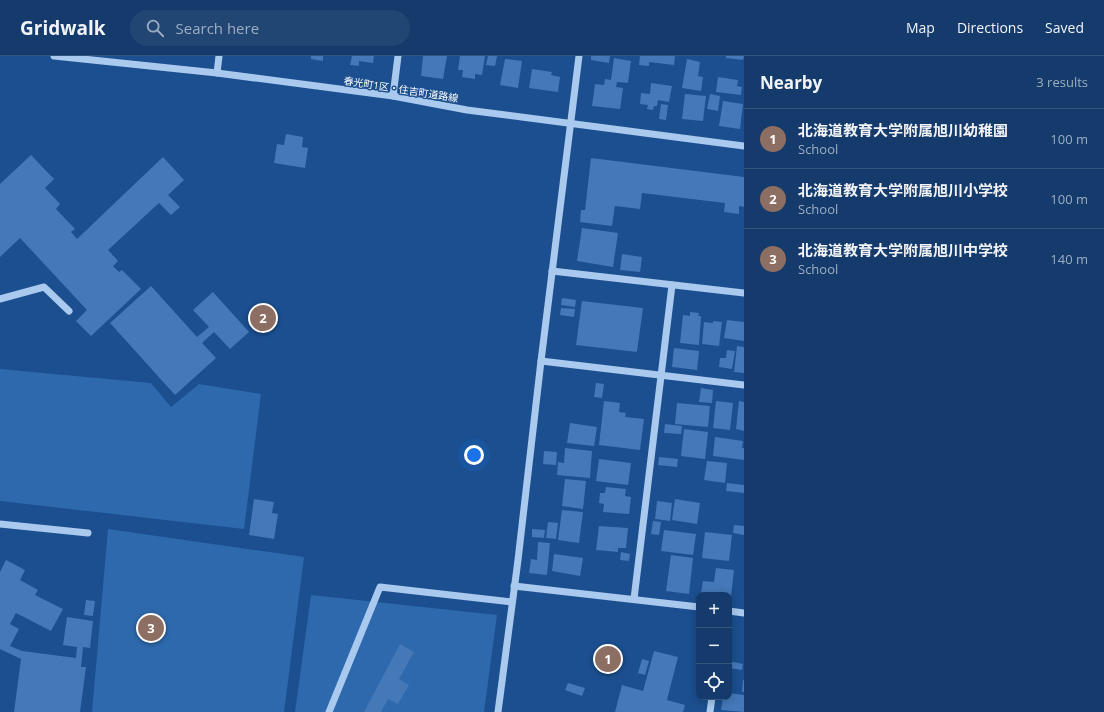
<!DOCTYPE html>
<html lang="en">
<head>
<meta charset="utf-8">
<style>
	body { margin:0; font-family:"Open Sans","Noto Sans JP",sans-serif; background:#214673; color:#f1f3f6 }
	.controls { position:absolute; right:12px; bottom:12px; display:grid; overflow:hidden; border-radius:8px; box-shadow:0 2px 10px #0003 }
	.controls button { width:36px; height:36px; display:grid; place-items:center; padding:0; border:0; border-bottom:1px solid #33557e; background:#143b6b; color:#f1f3f6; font:20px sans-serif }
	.you { position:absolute; left:474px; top:399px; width:14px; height:14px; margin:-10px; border:3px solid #fff; border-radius:50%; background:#1a73e8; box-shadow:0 0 0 6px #1a73e833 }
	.badge { display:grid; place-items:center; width:26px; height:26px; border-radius:50%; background:#ffd166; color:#fff; font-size:13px; font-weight:700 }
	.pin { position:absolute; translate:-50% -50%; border:2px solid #fff; box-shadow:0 1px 4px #0006 }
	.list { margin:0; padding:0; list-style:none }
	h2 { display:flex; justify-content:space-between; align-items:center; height:52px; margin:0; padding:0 16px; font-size:17px }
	h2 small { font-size:13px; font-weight:400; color:#9dadc1 }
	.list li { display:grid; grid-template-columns:26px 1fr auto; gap:12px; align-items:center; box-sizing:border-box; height:60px; padding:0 16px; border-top:1px solid #33557e }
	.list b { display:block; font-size:15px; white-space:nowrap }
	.list p { margin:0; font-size:13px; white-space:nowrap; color:#9dadc1 }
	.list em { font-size:13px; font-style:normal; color:#9dadc1 }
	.icon { flex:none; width:22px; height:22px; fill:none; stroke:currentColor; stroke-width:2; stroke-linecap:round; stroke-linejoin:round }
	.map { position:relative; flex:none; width:744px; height:656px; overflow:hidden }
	header { display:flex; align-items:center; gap:24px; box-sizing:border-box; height:56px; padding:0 20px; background:#143b6b; border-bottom:1px solid #33557e }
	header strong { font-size:19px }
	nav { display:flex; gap:22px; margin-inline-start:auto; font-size:14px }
	.search { width:280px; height:36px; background:#214673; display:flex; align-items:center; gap:10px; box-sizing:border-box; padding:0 14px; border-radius:22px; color:#9dadc1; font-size:15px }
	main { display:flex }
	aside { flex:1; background:#143b6b }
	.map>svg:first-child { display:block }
</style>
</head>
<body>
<header>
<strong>Gridwalk</strong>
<div class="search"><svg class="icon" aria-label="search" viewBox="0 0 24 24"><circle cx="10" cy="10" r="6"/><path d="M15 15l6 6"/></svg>Search here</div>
<nav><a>Map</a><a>Directions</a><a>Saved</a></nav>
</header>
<main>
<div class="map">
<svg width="744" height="656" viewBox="0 0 744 656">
	<rect width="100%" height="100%" fill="#1b4f8f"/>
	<g fill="#2e69ad">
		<polygon points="0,313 151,327 171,351 199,328 261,338 244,473 0,445"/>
		<polygon points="108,473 304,501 284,656 92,656"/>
		<polygon points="311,539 497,559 484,656 295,656"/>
	</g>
	<g fill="#4478b7">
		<polygon points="311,0 323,0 323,5 311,3"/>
		<polygon points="352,0 374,0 373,7 359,5 359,10 350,9"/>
		<polygon points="423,0 447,0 443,23 421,20"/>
		<polygon points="460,0 485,0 482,19 475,18 475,23 462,21 463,14 458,14"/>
		<polygon points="488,0 497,0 495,10 486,9"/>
		<polygon points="591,0 610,0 609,7 591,4"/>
		<polygon points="640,0 675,0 674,9 649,6 649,10 639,9"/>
		<polygon points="726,0 744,0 743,4 726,2"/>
		<polygon points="614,2 631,5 628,27 617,26 616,31 623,32 620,53 592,50 595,28 604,29 605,23 611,24"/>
		<polygon points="505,3 522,5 518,32 500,29"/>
		<polygon points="687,3 700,6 698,20 703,21 701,35 682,32"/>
		<polygon points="532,13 552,16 551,19 560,21 558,36 529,32"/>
		<polygon points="718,21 738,24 737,30 742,31 741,39 716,36"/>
		<polygon points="651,27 672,30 669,46 658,44 657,50 654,50 653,54 647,53 648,49 640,48 641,37 650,38"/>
		<polygon points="685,38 706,40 703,65 682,63"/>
		<polygon points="710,38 720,40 718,55 707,53"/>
		<polygon points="723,45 743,48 740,73 719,70"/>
		<polygon points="661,48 668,49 666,64 659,63"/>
		<polygon points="286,78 303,81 302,91 308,92 305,112 274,107 277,88 284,89"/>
		<polygon points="31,99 54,123 45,132 60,148 56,153 75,173 71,176 77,183 163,101 184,124 168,139 180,151 171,159 159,147 108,194 118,205 113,210 119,216 122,214 141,233 91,280 76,265 87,254 20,182 0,201 0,128"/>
		<polygon points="591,102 744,121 744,151 739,150 739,158 724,156 725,147 642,137 640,153 615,150 612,170 580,166 581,154 585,154"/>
		<polygon points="582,172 618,177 613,211 577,205"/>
		<polygon points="622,198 642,201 640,216 620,214"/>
		<polygon points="151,230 197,281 209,271 193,254 213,236 249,276 230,293 214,276 202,287 216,302 175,339 110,267"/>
		<polygon points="562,242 576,244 575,251 561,249"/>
		<polygon points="582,245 643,252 637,296 576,289"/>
		<polygon points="561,252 575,253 574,261 560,259"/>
		<polygon points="690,256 699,257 698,260 701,260 699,289 680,287 683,259 690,260"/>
		<polygon points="727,264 744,266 744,285 724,282"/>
		<polygon points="713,265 722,266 719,290 702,288 704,266 713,267"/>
		<polygon points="737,290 744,291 744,317 734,316"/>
		<polygon points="674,292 699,295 697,314 672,311"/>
		<polygon points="727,294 735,295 732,313 719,311 720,302 726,302"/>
		<polygon points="596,327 604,328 602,342 594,341"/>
		<polygon points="701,332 713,334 712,347 699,346"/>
		<polygon points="604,345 620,347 619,356 626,357 625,361 644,363 640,394 599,389"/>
		<polygon points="716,345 733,347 730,374 713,372"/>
		<polygon points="739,345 744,346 744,375 736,373"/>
		<polygon points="677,347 710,350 708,371 675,368"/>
		<polygon points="570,367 597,371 594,390 567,387"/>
		<polygon points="665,368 682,370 681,378 664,377"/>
		<polygon points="684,373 708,376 705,403 681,400"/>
		<polygon points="715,381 743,385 742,392 744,392 744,404 713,400"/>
		<polygon points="565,392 592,395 590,422 557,419 558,406 564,407"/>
		<polygon points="544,395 557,396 556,409 543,408"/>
		<polygon points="659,401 678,403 677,411 658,409"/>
		<polygon points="599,403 631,407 628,429 596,425"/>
		<polygon points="707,405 727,407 725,427 704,424"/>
		<polygon points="565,423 586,425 583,453 562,450"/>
		<polygon points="727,427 744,429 744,437 726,435"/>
		<polygon points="606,431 626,433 625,440 631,441 629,458 603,456 604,448 599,447 600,437 605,437"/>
		<polygon points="254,443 274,446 272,457 278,458 274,483 249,479"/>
		<polygon points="675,443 700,447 697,468 672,464"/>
		<polygon points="657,445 672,447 670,465 655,463"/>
		<polygon points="562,454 583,456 579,487 558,484"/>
		<polygon points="653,465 661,466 659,479 651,478"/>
		<polygon points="548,466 558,467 556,483 546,482"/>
		<polygon points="734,469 744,470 744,479 733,477"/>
		<polygon points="599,470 628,472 626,492 618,492 618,496 596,494"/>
		<polygon points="532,473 545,474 544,482 532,481"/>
		<polygon points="664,474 696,478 693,499 661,495"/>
		<polygon points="705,476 732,479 729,505 702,502"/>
		<polygon points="538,486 550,487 547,519 529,517 531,503 537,504"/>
		<polygon points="621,496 630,498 629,505 620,504"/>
		<polygon points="554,498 583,502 580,520 552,515"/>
		<polygon points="671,499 693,502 689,538 666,535"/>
		<polygon points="6,504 25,514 20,524 38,534 35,539 63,553 51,575 16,557 10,568 19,573 10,590 22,595 76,602 77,591 63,589 67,561 93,565 90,592 83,591 81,611 86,611 80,656 14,656 21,603 0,593 0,516"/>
		<polygon points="716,512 734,514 731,540 701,537 703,525 714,526"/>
		<polygon points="86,544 95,545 93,560 84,559"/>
		<polygon points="400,588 414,596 399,623 409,629 398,648 388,643 381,656 364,656"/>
		<polygon points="654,595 678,601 667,644 685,649 683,656 615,656 622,629 643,635"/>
		<polygon points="642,603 649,605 645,619 638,617"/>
		<polygon points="729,605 743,608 742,614 729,612"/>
		<polygon points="743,624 744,624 744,636 742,636"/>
		<polygon points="568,627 585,632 582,640 565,634"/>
		<polygon points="729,637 744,639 744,656 721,654 723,641 729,641"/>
	</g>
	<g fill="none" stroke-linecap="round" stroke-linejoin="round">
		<g stroke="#a9c9ee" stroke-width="7">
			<polyline points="54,0 217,17 393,40 467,54 744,90"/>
			<polyline points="217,17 219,0"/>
			<polyline points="393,40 398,0"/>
			<polyline points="552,215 744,237"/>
			<polyline points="0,243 44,231 69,255"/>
			<polyline points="541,305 744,329"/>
			<polyline points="0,468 88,477"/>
			<polyline points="514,530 699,551"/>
			<polyline points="634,543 672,229"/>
			<polyline points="729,555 744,557"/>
			<polyline points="329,656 380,531 512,546"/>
			<polyline points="498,656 518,504 541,305 579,0"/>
			<polyline points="710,656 712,641"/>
		</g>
	</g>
	<g text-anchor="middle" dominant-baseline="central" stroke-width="3" stroke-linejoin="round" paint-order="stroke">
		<g font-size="10" fill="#fff" stroke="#1b4f8f">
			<text transform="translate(401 33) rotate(9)">春光町1区・住吉町道路線</text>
		</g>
	</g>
</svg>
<div class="controls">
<button>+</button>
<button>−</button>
<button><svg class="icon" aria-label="locate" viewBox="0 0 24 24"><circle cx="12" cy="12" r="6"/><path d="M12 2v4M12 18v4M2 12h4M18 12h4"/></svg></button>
</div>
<div class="you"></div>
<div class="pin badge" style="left:608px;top:603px;background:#8d6e63">1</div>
<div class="pin badge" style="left:263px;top:262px;background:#8d6e63">2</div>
<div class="pin badge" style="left:151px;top:572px;background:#8d6e63">3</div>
</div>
<aside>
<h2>Nearby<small>3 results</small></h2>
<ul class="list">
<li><span class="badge" style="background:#8d6e63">1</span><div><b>北海道教育大学附属旭川幼稚園</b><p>School</p></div><em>100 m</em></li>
<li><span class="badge" style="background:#8d6e63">2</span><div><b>北海道教育大学附属旭川小学校</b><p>School</p></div><em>100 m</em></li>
<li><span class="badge" style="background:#8d6e63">3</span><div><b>北海道教育大学附属旭川中学校</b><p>School</p></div><em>140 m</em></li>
</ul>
</aside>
</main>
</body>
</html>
